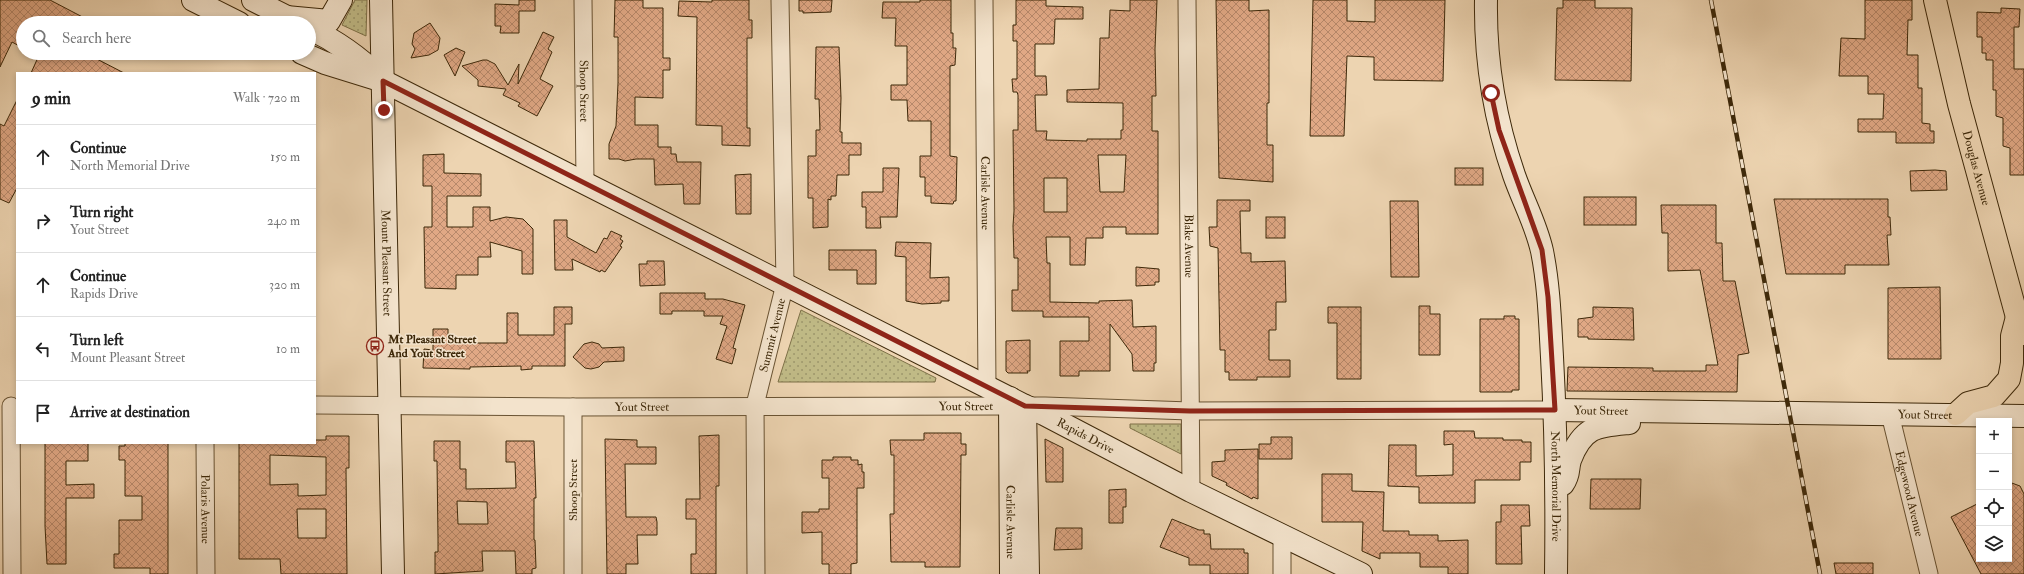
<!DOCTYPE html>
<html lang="en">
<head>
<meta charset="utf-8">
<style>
	body { margin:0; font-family:"IM FELL Double Pica",serif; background:#f6f6f6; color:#222 }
	.controls { position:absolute; right:12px; bottom:12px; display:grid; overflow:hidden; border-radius:0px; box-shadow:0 2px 6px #0003 }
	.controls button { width:36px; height:36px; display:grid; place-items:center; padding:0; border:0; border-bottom:1px solid #e0e0e0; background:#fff; color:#222; font:20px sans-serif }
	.stop { position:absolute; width:12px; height:12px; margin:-9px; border:3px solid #8f2418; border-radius:50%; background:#fff }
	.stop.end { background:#8f2418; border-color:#fff; box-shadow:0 1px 4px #0008 }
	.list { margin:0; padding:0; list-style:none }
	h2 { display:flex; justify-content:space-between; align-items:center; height:52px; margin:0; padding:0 16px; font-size:17px }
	h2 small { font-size:13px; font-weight:400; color:#767676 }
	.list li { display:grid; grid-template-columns:26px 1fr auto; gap:12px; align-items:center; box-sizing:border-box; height:64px; padding:0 16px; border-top:1px solid #e0e0e0 }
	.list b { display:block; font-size:15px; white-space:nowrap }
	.list p { margin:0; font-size:13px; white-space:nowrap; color:#767676 }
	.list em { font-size:13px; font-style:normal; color:#767676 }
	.icon { flex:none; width:22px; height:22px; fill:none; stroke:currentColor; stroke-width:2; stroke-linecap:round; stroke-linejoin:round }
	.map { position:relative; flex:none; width:2024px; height:574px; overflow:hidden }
	.search { position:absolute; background:#fff; box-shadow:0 2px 6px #0003; left:16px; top:16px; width:300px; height:44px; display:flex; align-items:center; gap:10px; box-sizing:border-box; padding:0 14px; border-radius:22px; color:#767676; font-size:15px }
	.panel { position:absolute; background:#fff; box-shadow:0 2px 6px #0003; left:16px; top:72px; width:300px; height:372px; border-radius:0px }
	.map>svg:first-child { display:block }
</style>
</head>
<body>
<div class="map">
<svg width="2024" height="574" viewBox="0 0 2024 574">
	<defs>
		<pattern id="grass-dots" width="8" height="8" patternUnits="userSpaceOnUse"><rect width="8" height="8" fill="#c0ba86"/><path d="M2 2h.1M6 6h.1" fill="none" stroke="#9d976c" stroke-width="1.8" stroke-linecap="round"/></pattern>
		<pattern id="building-cross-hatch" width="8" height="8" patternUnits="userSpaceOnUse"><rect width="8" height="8" fill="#e0a885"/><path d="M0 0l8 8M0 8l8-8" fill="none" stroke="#b7896b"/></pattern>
	</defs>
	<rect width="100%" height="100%" fill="#edd4b1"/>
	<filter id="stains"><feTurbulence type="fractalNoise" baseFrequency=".005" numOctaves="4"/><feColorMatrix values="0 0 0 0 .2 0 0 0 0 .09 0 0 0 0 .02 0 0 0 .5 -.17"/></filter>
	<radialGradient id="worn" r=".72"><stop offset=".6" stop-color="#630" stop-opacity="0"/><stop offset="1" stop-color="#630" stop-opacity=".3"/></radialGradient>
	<g fill="url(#grass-dots)" stroke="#7e7148">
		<polygon points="355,0 367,0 366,36 342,25"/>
		<polygon points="801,310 936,378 935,382 778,382"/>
		<polygon points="1130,424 1181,424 1181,454 1130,428"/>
	</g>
	<g fill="url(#building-cross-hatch)" stroke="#3d2809" fill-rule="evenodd">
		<polygon points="0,0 50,0 94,23 23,23 23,48 12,42 0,67"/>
		<polygon points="519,0 535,0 535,11 519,11 519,33 500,33 501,26 495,26 495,4 519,5"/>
		<polygon points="615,0 643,0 643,8 663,8 663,58 670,58 670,70 663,70 663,98 635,97 635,125 658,125 658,147 671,147 671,154 676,154 677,162 701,162 700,204 684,204 683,184 655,185 654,159 636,159 625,161 619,159 609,159 609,144 616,126 618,83 618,37 614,37"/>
		<polygon points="712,0 749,0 749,20 752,20 752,38 747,38 747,128 750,128 750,146 722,145 722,126 696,125 697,17 678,16 679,1 712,2"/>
		<polygon points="799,0 832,0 831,12 803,13 803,11 799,11"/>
		<polygon points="920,0 951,0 951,33 953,33 953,48 956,48 955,65 950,66 950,156 957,157 956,201 954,201 953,204 931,203 931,196 925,196 925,177 920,177 920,156 931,156 931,121 908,121 907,100 891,100 891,85 907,85 907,46 895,46 896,18 882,18 883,2 920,2"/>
		<path d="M1016,0H1046V6L1083,7V19H1055L1054,44H1035V76H1046L1047,95H1035L1036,131H1047L1046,140L1087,141V139H1121V130H1123V103L1067,102V90L1099,89L1100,38H1109L1110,10L1130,11V0H1157L1155,49L1156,96H1152V131H1158V234H1126V227H1103V238H1086L1085,265H1070V237H1046L1047,263H1050V302L1099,303V301L1132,300L1133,327L1156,326V363H1154V371H1133L1132,354L1110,324V371H1079V376H1060V341H1089V317H1043V311H1012V290H1018V258H1014L1013,226L1014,211L1013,130H1018V95L1017,92H1013L1012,79H1017V41H1013V25H1016ZM1098,155H1126L1124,192H1100ZM1044,178H1067V212H1044Z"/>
		<polygon points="1216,0 1249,0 1249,11 1269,10 1269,103 1267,103 1267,145 1273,145 1273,182 1219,178"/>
		<polygon points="1313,0 1347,0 1347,21 1375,22 1375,0 1445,0 1443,81 1374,80 1374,57 1347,56 1344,136 1310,136"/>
		<polygon points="1563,0 1595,0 1595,8 1632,8 1631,81 1555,80 1557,8 1563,8"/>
		<polygon points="1865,0 1912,0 1912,20 1908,20 1907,55 1918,55 1918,88 1922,88 1922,123 1930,124 1930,131 1934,131 1934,143 1896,143 1896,132 1858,132 1858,119 1883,119 1884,94 1868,94 1868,76 1839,76 1841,38 1865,39"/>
		<polygon points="2001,8 2020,9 2019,27 2014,27 2014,69 2024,69 2024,175 2010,175 2010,148 2003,146 2003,118 1996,116 1996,90 1993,90 1993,60 1986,60 1986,53 1982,53 1982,37 1977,37 1977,12 2001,13"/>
		<polygon points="430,23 440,38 438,50 429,55 411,58 415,49 412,44 414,33"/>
		<polygon points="543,32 554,37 548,49 552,52 540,79 553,86 537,116 518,106 520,103 503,95 506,89 478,86 478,80 462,66 483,60 487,60 495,64 508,85 519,64 518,84"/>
		<polygon points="816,47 839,47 841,98 840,132 842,132 842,143 861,143 861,155 849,155 849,175 837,175 836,196 831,196 831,200 828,199 828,227 813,228 813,198 808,198 808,156 816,156 816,130 820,130 819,99 815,99"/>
		<polygon points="456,48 465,52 455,76 444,55"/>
		<polygon points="40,53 94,53 93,57 124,73 31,73"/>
		<polygon points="17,100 17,188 9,203 0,199 0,124 4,126"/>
		<polygon points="444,154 444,173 481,174 481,196 447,196 447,227 473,227 473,207 490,207 490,221 506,217 523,219 533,229 533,274 522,274 522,251 490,242 491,257 478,257 478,275 456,275 456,289 425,288 424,227 432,227 432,186 423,186 423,155"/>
		<polygon points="883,168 899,168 897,217 880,217 881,228 866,228 866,207 862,207 862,192 883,192"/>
		<rect x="1455" y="168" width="28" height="17"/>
		<polygon points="1935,170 1946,171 1947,190 1911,191 1910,171"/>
		<polygon points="751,174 751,214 736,214 735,175"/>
		<rect x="1584" y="197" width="52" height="28"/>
		<polygon points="1774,199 1888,199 1888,217 1890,217 1891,235 1887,235 1889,265 1845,265 1845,274 1786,274"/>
		<polygon points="1217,200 1250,200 1250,211 1240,211 1241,253 1251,253 1251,262 1285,261 1286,302 1276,302 1276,330 1269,330 1269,360 1290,360 1290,377 1257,377 1257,380 1229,380 1229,372 1225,372 1225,350 1220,350 1218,248 1210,246 1209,227 1217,227"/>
		<polygon points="1390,201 1418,201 1419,277 1391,277"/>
		<polygon points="1661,205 1716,205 1716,243 1722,243 1723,281 1735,281 1749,353 1738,355 1737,392 1567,391 1568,367 1653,368 1653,371 1706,371 1706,365 1718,365 1700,270 1668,271 1668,233 1662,233"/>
		<rect x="1266" y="217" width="19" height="21"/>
		<polygon points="554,220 567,220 567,237 596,253 604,238 607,239 611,231 622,236 620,239 623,241 620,246 622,247 605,272 601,270 600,272 572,259 573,270 555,270"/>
		<polygon points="896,242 931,243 930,278 949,277 949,301 941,301 941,303 922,304 906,301 906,257 895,256"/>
		<polygon points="829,250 876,250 876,284 857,284 857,270 829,270"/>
		<polygon points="647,261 664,261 665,285 640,286 639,264 647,264"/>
		<polygon points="1136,267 1159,269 1159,282 1155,282 1155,285 1136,286"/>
		<polygon points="1940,287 1941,359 1888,359 1888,288"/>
		<polygon points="660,293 705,293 705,299 723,299 745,305 733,348 736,349 732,364 716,359 727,326 720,324 723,316 704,316 704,311 672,311 672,314 660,314"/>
		<polygon points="1419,306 1430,306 1430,314 1440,314 1440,355 1419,355"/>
		<polygon points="554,307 572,307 572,324 565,324 565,366 532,366 532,369 521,370 521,366 470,367 470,369 423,368 424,349 433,350 433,329 448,329 448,343 507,343 507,313 518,313 518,335 554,335"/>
		<polygon points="1328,307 1361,307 1361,379 1337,379 1337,323 1328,323"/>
		<polygon points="1593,307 1633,308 1634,340 1588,339 1588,337 1578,337 1578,319 1593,317"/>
		<polygon points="1504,316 1515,316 1515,319 1519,319 1519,390 1512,390 1512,392 1480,392 1480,319 1504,319"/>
		<polygon points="1030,340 1030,371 1027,371 1028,373 1008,373 1006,371 1006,341"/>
		<polygon points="592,342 599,344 602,348 624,347 624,361 604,362 599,367 591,369 585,368 573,357 584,344"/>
		<polygon points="1444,431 1474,431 1475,438 1503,438 1503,440 1522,440 1522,442 1531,442 1531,462 1520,462 1520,480 1475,480 1475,503 1419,503 1419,487 1388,486 1389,445 1416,445 1416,476 1453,475 1453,444 1444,445"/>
		<polygon points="924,433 961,433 961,444 966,444 966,455 961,455 960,567 925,567 925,562 891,562 890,514 894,514 894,455 891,455 890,440 924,440"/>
		<polygon points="719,435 719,486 716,486 716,574 691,574 691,554 696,554 696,519 686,519 686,499 700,499 699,436"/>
		<path d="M326,436H349V468H346L347,574H281L280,559H239V443H315V440H326ZM270,455L326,457V495L298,496V484L270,485ZM297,509H326V538H298Z"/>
		<polygon points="1271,437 1292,437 1292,459 1259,459 1259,444 1271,444"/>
		<polygon points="605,439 637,440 637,447 656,447 656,464 625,464 626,517 656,517 657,522 657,535 637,535 638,564 626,564 626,574 607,574"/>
		<polygon points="1045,439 1063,448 1063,482 1046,482"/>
		<path d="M434,441H460V469H466V489L516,488L515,462H506V441H534L536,498H534V540H535L536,568L532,569V574H516L515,551H482L483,571L435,574V552H438V539L437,461H434ZM457,501L487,502L488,524H458Z"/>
		<polygon points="45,443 88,443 88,461 66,461 66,485 94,484 94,498 66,498 66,564 47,564 45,526"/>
		<polygon points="125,443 168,443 168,574 150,574 150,568 114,568 114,554 119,554 119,520 142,520 142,496 125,496 125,460 119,460 119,446 125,446"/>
		<polygon points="1258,449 1258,499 1253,497 1252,499 1226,485 1227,483 1212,476 1212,462 1225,461 1225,450"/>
		<polygon points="833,457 851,457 851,460 858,460 858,465 862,464 862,472 864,472 864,488 857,488 857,563 851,564 851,574 829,574 829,564 822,564 822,532 802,533 802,512 819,512 819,509 829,509 829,478 822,478 822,460 833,460"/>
		<polygon points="1322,474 1352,474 1352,491 1384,492 1383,531 1409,531 1409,535 1438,535 1438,541 1468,540 1468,574 1448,574 1448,567 1420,567 1420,553 1380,553 1380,559 1362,551 1363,522 1322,522"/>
		<polygon points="1591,479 1641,479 1640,509 1590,509"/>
		<polygon points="2009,482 2020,486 2024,494 2024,574 1981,574 1951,517 1979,503 1979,559 2009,559"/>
		<polygon points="1126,489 1126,507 1123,507 1123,523 1109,523 1109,490"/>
		<polygon points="1501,505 1529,505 1530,526 1521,526 1522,564 1496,564 1496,522 1501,522"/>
		<polygon points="1172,519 1199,530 1204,530 1204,534 1210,534 1211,549 1244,549 1244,553 1248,553 1248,574 1210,574 1210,565 1189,565 1189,558 1160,547"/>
		<polygon points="1056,528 1082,528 1082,549 1054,550"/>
		<polygon points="1834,563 1873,563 1873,574 1836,574"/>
	</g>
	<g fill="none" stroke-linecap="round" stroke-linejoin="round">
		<g stroke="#695333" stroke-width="19">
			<g id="street">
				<path id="s1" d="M583,0L585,182"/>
				<path id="s2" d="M984,0L987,386"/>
				<path id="s3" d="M1187,0L1191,491"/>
				<path id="s4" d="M315,405L573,407L1045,406L1190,411L1555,410"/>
				<polyline points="11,406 12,574"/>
				<path id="s5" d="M1890,414L1929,574"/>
				<path id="s6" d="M205,443L206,574"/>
				<polyline points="573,574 573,407"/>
				<path id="s7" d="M756,574L755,405L785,284L780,0"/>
				<polyline points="1282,574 1282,536"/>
			</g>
		</g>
		<g stroke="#3d2809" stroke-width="24">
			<g id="secondary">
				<polyline points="193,0 239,23"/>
				<polyline points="253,0 299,23"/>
				<path id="s8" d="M381,0L393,574"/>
				<path id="s9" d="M1486,0C1485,61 1494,117 1514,175C1523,201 1536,224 1542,251C1549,286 1550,321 1552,357C1556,429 1557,501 1556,574"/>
				<polyline points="286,17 329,21 341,0"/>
				<path d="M309,28C336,41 358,56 379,77"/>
				<path id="s10" d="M302,53L325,63L383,81L1025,406L1044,414L1191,491L1361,574"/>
				<path id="s11" d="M1010,398L1011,574"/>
				<polyline points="1025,406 1028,574"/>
				<path id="s12" d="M1555,410L2024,416"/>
				<path d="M1563,484C1570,474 1567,470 1570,460C1583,426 1597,426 1629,423"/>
			</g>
		</g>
		<g stroke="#3d2809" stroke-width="24">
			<g id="primary">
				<path id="s13" d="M1935,0L1959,104L2017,317L2024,334"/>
				<polyline points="1956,414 1968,403 1994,396 2009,379 2012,363 2012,336 2017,317"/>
			</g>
		</g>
		<use href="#street" stroke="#f3e3cc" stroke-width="17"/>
		<use href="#secondary" stroke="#f3e3cc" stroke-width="22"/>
		<use href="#primary" stroke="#edd4b1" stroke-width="22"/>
		<g stroke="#3d2809" stroke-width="4.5">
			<polyline id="rail" points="1711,0 1820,574"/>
		</g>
		<use href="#rail" stroke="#f3e3cc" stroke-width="3" stroke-dasharray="9" stroke-linecap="butt"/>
	</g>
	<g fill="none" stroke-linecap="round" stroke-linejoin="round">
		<polyline stroke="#8f2418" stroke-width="5" points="384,110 383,81 1025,406 1190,411 1555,410 1548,297 1542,250 1499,130 1491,93"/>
	</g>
	<defs>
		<g id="bus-ring" transform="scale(0.9)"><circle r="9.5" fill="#f3e3cc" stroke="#8f2418" stroke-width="1.5"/><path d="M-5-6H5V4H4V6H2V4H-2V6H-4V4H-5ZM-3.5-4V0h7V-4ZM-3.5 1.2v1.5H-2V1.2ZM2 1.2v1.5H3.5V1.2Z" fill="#8f2418"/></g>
	</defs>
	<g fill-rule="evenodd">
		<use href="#bus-ring" x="375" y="346"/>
	</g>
	<g text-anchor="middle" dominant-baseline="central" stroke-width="3" stroke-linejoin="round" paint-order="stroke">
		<g font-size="12" fill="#3d2809" stroke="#f3e3cc">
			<text stroke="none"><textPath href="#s1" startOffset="91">Shoop Street</textPath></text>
			<text stroke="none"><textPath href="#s13" startOffset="173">Douglas Avenue</textPath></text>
			<text stroke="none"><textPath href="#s2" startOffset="193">Carlisle Avenue</textPath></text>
			<text stroke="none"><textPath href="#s3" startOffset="246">Blake Avenue</textPath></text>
			<text stroke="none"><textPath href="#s8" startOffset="263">Mount Pleasant Street</textPath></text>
			<text stroke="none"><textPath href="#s7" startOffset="241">Summit Avenue</textPath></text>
			<text stroke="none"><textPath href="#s4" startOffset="327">Yout Street</textPath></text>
			<text stroke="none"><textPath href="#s4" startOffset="651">Yout Street</textPath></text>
			<text stroke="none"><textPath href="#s12" startOffset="46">Yout Street</textPath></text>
			<text stroke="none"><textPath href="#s12" startOffset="370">Yout Street</textPath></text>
			<text stroke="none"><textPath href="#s10" startOffset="873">Rapids Drive</textPath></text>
			<text stroke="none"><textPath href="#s9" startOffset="495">North Memorial Drive</textPath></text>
			<text transform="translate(573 490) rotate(-90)">Shoop Street</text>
			<text stroke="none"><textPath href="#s5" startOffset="82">Edgewood Avenue</textPath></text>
			<text stroke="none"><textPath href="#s6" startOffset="66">Polaris Avenue</textPath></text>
			<text stroke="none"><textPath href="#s11" startOffset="124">Carlisle Avenue</textPath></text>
		</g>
		<g font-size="12" font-weight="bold" fill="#3d2809" stroke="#f3e3cc" text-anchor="start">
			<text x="388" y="339">Mt Pleasant Street<tspan x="388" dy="14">And Yout Street</tspan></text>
		</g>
	</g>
	<rect width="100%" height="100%" filter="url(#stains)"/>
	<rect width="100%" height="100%" fill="url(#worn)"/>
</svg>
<div class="controls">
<button>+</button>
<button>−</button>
<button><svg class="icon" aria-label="locate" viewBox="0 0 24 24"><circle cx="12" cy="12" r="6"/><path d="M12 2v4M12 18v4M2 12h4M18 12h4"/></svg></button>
<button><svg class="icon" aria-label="layers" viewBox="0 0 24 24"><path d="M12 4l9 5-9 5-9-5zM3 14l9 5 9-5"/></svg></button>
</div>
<div class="stop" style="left:1491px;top:93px"></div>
<div class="stop end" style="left:384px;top:110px"></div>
<div class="search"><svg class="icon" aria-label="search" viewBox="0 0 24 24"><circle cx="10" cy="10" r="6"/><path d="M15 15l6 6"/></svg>Search here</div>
<section class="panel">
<h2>9 min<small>Walk · 720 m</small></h2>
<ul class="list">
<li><svg class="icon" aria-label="ahead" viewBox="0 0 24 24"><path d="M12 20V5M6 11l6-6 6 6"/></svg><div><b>Continue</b><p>North Memorial Drive</p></div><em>150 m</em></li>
<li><svg class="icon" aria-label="right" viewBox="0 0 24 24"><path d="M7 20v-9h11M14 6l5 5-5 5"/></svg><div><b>Turn right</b><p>Yout Street</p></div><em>240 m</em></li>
<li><svg class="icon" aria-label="ahead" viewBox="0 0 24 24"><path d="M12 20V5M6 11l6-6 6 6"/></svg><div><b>Continue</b><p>Rapids Drive</p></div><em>320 m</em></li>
<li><svg class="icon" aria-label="left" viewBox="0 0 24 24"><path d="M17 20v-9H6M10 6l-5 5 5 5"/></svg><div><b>Turn left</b><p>Mount Pleasant Street</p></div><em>10 m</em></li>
<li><svg class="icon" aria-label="arrive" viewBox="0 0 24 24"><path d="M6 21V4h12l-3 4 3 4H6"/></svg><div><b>Arrive at destination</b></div></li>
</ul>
</section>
</div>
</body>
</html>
